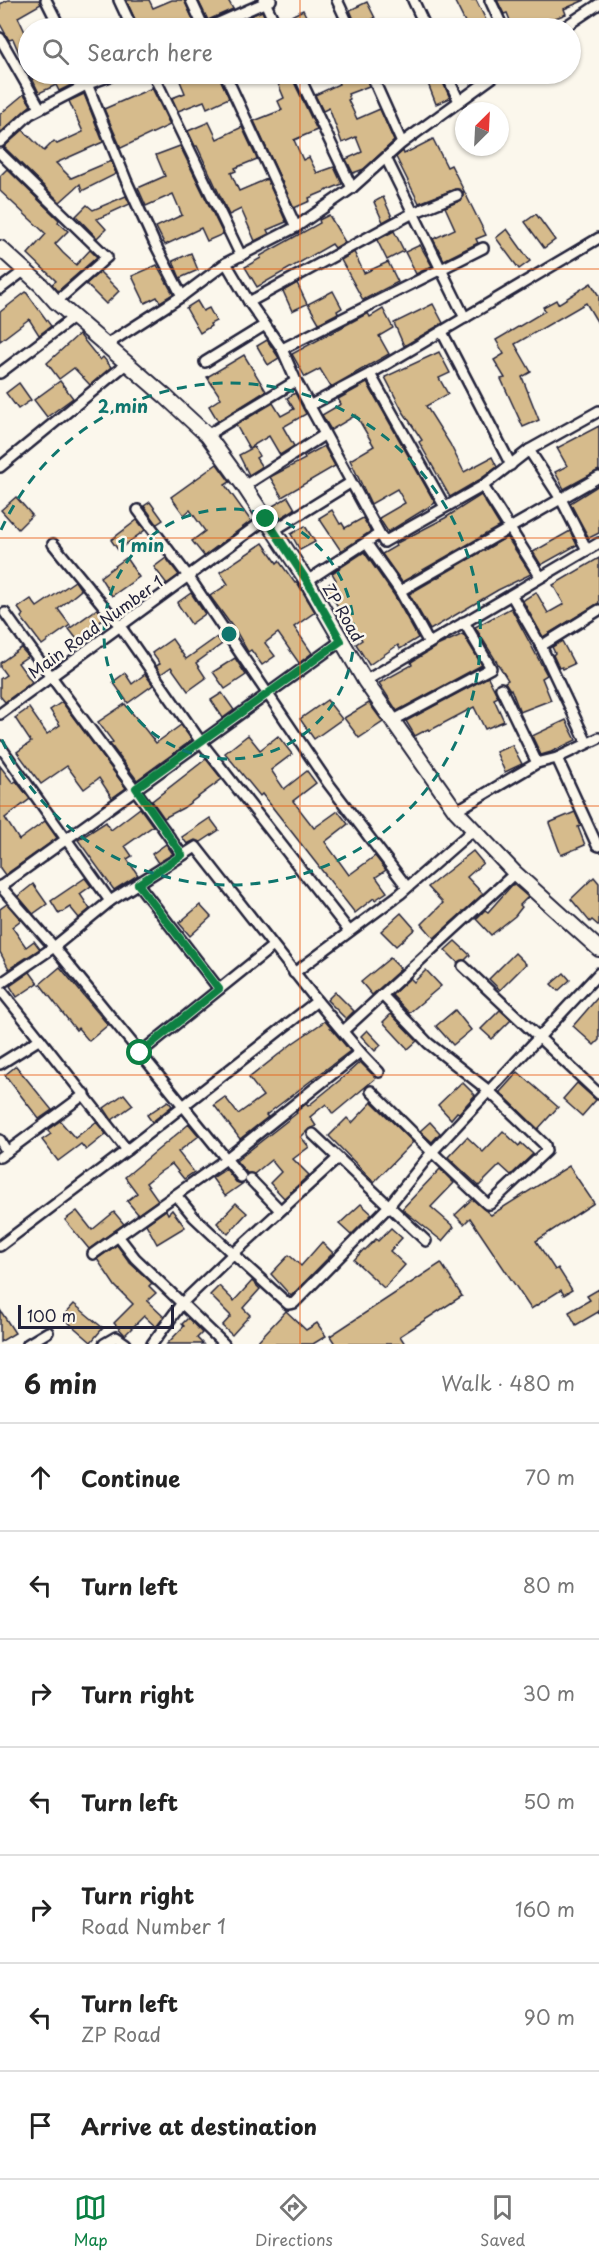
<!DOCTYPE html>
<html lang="en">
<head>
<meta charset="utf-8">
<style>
	body { margin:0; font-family:"Playpen Sans",sans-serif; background:#f2f2f2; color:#222 }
	.compass { position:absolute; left:455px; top:102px; width:54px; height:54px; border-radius:50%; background:#fff; box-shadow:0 2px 4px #0004; rotate:24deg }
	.scale { position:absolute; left:18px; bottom:15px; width:156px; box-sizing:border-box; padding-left:6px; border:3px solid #22223b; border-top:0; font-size:16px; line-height:21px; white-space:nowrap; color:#22223b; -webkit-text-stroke:4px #fbf7ec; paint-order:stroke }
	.stop { position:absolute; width:18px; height:18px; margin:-14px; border:4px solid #0b8043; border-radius:50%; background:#fff }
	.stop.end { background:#0b8043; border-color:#fff; box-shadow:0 2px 6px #0008 }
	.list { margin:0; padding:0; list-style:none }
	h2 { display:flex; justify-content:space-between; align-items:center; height:78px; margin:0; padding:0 24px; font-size:26px }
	h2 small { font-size:20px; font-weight:400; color:#767676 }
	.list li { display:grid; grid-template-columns:39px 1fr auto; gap:18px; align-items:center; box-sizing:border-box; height:108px; padding:0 24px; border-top:2px solid #e0e0e0 }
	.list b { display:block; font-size:22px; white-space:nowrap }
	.list p { margin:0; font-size:20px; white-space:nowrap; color:#767676 }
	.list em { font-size:20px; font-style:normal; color:#767676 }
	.icon { flex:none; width:33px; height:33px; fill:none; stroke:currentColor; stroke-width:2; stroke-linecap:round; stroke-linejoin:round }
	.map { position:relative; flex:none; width:599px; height:1344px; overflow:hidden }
	.search { position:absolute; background:#fff; box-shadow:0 2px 4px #0004; left:18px; right:18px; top:18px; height:66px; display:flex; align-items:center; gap:15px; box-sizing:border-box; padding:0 21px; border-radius:33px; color:#767676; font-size:22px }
	.sheet { height:834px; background:#fff }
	nav { display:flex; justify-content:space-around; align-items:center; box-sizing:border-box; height:84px; border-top:2px solid #e0e0e0; background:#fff; font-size:16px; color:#767676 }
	nav a { display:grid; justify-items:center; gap:3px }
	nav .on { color:#0b8043 }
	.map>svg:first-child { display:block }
</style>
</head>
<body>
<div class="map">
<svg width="599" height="1344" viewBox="0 0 599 1344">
	<rect width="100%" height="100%" fill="#fbf7ec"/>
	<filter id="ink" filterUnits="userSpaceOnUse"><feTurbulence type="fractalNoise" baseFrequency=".0167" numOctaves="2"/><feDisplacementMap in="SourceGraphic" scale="12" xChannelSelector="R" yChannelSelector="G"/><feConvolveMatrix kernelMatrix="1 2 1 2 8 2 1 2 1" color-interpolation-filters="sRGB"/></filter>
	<g filter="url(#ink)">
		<g fill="#d6bb8c" stroke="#22223b" stroke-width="1.5">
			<polygon points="8,0 39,0 41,4 18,17 26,34 28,33 28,74 13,39 9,40 0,24 0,4"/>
			<polygon points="126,0 149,0 153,8 172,0 184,0 197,28 139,28"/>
			<polygon points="198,0 228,0 233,9 208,20"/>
			<polygon points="454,0 476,0 490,28 468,28"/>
			<polygon points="497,0 585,0 564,9 566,14 550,20 551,24 541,28 513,28 507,13 504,14"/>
			<polygon points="367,2 375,18 357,27 350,10"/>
			<polygon points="303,10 310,24 300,28 284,28 281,21"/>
			<polygon points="262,11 269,26 264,28 223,28"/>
			<polygon points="338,18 343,28 313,28"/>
			<polygon points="30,74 41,74 44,80 59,74 76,74 79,81 59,91 56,85 39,93"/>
			<polygon points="177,74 218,74 229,98 207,108 204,101 178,111 172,98 185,93"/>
			<polygon points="274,74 290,74 317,130 294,140 303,160 309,157 317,173 334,167 342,184 309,198 310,201 294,208 254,121 282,110 278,101 284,98"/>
			<polygon points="334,74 364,74 369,86 348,94 350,99 348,100 357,119 380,109 394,141 364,169 353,173 346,159 362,152 356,137 342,143 329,108 323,111 315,95 339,84"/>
			<polygon points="440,76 450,98 436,104 427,81"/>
			<polygon points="152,88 170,125 121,148 104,109"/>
			<polygon points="24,94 31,105 0,133 0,114"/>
			<polygon points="84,94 103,142 56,163 71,178 111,161 116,174 82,191 80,184 60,202 4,147 23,130 44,151 54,141 57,144 83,132 69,101"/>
			<polygon points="209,122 217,139 242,127 257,159 235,168 236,171 231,173 239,191 267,179 286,222 267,230 269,234 255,241 241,209 229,215 197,146 195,146 188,131"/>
			<polygon points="433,139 447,167 451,165 486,235 476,239 478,243 444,260 433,239 455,229 445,207 462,200 463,192 455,189 419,203 396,157 403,151 404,154"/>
			<polygon points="180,146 223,234 207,241 201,228 165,245 156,227 182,215 173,194 146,206 138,188 165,176 156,155"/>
			<polygon points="7,169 59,220 58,222 68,231 55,244 63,253 76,265 90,250 97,257 58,291 52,284 56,281 28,254 46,234 0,191 0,176"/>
			<polygon points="126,196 130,204 97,219 106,229 97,238 76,216 87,205 93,210"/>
			<polygon points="383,197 392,217 383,222 374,202"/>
			<polygon points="536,214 555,240 544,248 525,222"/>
			<polygon points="329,215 345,242 335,248 332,244 257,287 245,267 261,258 260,256 320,223 319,220"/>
			<polygon points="507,229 530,261 519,269 496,238"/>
			<polygon points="394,231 404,251 387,260 377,240"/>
			<polygon points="420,245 432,266 416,274 405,252"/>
			<polygon points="354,252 364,273 388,262 398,282 363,300 341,260"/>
			<polygon points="191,253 198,270 180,278 173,261"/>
			<polygon points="157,265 173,294 160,302 157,297 145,303 132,276"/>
			<polygon points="100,272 119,291 106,304 86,284"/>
			<polygon points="297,283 307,304 292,311 283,291"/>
			<polygon points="591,283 599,296 599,325 586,303 515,344 531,372 522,377 539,420 523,427 501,379 505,378 494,360 504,354 496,340 545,311 543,307 556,300 558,304"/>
			<polygon points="333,291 342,308 337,311 338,313 319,323 308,304"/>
			<polygon points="26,292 51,326 39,335 29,319 0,341 0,312"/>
			<polygon points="197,301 203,311 209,308 216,321 210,324 211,326 200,333 186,308"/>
			<polygon points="433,304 443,323 404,346 394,323"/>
			<polygon points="383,309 393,328 379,336 389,354 331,387 320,369 305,377 292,354 368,313 370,317"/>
			<polygon points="79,334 100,360 103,357 111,367 90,385 74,368 59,379 47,363"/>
			<polygon points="267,340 279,358 268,365 257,346"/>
			<polygon points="439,352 450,373 439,378 448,394 426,406 450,444 464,472 492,457 497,467 479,480 450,497 419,442 422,440 402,410 385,377"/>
			<polygon points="244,355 266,391 218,421 209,406 221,398 207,377"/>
			<polygon points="60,381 73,398 47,417 34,400"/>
			<polygon points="19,383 31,400 18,409 6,393"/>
			<polygon points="367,383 435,503 388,532 379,518 405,503 397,489 371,504 350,460 374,446 356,415 331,430 322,415 341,404 338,399"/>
			<polygon points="295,393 306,414 283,427 294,446 280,455 269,436 249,448 236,425 273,403 281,416 294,409 287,398"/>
			<polygon points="599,426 599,470 564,489 555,472 567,466 557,448"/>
			<polygon points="324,446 335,466 282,497 270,477 305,459 304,457"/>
			<polygon points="254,447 259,456 256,458 262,467 249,475 239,455"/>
			<polygon points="217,464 230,482 225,485 251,521 204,556 192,541 205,531 190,510 184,515 171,497"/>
			<polygon points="599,485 599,533 589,538 570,503"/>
			<polygon points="481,495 500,526 402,582 382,554 396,546 395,544 445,518"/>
			<polygon points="16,497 32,515 18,529 1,510"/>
			<polygon points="288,497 295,509 279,519 271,507"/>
			<polygon points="150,502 163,520 157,524 144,506"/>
			<polygon points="332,510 340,524 342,523 345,528 363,518 371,531 341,551 319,518"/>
			<polygon points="137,520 145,530 118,550 111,540"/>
			<polygon points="305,526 315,542 300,550 291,534"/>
			<polygon points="570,531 577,545 541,565 533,552"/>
			<polygon points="507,537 531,574 498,590 430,630 409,594"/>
			<polygon points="263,543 277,563 279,561 295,583 297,582 315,612 294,627 312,653 299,663 278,633 265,643 275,656 262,665 251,650 248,652 237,633 210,596 228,584 220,572"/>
			<polygon points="364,552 394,595 418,638 400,649 398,645 369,665 356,644 362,640 350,620 347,622 331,595 327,597 322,588 336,580 332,573"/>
			<polygon points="126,558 139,577 112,596 100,577"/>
			<polygon points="166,558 179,575 167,584 154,567"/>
			<polygon points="599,558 599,603 543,637 523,601 525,599 536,592 548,613 564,604 553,585"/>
			<polygon points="75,581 81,590 58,609 70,625 42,645 21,617 23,615 18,608 31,599 37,607"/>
			<polygon points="191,593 205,614 191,624 177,603"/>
			<polygon points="511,608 547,675 542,678 551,700 520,712 511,689 510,690 505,682 508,680 475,627"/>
			<polygon points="97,609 105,618 89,629 94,637 82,646 69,629"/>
			<polygon points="463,634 482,665 397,711 379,683 412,665 411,662 437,646"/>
			<polygon points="217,637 222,644 196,663 206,678 188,691 171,667 161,674 156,666 160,664 152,653 172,639 186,659"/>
			<polygon points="562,641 574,664 563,669 562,667 559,668 553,655 555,653 552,647"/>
			<polygon points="21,648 28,656 18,663 32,682 5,702 0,696 0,679 6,675 0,667 0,663"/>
			<polygon points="235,658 246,675 225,689 213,672"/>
			<polygon points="125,673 132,684 145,674 153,685 128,703 113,682"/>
			<polygon points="488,677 498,697 494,699 504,721 485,729 474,707 429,731 428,729 415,736 406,721"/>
			<polygon points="222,693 234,710 223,718 211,700"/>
			<polygon points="327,700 342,719 314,739 300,719"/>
			<polygon points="62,702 126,788 112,798 99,778 84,789 67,766 41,784 17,752 31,742 15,718 29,708 47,734 60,725 50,710"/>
			<polygon points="369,703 383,722 359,738 344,718"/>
			<polygon points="125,704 156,743 181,725 192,740 137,780 110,744 113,742 98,722"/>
			<polygon points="566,720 576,740 551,752 541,755 532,736"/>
			<polygon points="248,735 260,750 278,736 292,754 271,770 284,789 307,771 316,783 293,801 314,828 338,811 348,824 325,842 349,875 375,856 386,870 376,877 387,892 375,900 374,898 355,913 262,794 260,796 225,753"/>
			<polygon points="512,745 522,764 505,772 496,752"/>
			<polygon points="206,759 222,779 183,808 164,818 152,801"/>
			<polygon points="0,766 13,783 16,781 30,799 5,818 19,840 45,821 57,838 5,875 0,868"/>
			<polygon points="140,808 153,826 125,846 132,856 127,859 138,875 114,890 78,840 106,822 111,830"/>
			<polygon points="575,812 581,826 578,827 585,845 561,855 549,823"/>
			<polygon points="210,818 219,830 201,842 195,840 187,844 182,837"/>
			<polygon points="166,844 173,854 158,863 152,854"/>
			<polygon points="473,851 483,863 467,877 483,894 434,938 422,924 443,903 428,887"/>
			<polygon points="594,877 599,883 599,926 592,920 590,922 571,899"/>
			<polygon points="85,878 91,886 80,894 90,909 79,918 70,907 59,914 51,901"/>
			<polygon points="33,884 47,904 33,914 18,896"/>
			<polygon points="513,884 528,897 520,905 522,907 515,916 491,935 476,919 485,910 488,912"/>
			<polygon points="7,904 21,920 12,927 26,947 34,941 40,949 9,969 0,952 0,909"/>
			<polygon points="200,905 211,917 190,936 179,923"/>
			<polygon points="401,913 415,929 396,946 381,931"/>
			<polygon points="455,941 470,955 465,960 457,962 445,950"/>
			<polygon points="515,953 526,964 500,990 489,979"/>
			<polygon points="390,958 401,969 372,995 361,982"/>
			<polygon points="60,967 108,1025 89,1041 78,1028 76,1030 40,984"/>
			<polygon points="426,970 441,986 409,1013 392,995 410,978 414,982"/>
			<polygon points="30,972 38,983 17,997 10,986"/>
			<polygon points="564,973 570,980 558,991 551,984"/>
			<polygon points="335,992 354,1011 346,1019 327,1000"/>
			<polygon points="599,996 599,1040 594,1045 573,1026"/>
			<polygon points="455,1010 471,1030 453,1045 436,1026"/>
			<polygon points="500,1010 511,1020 492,1039 481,1029"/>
			<polygon points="391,1014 417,1041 408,1049 383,1022"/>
			<polygon points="325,1021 350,1051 266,1115 268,1117 240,1139 214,1105 225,1097 238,1114 263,1096 249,1078 293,1043"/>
			<polygon points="367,1030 381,1045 375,1051 361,1036"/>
			<polygon points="360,1062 376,1078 333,1114 326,1104 310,1117 316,1126 309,1129 301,1137 309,1147 293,1159 309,1175 284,1198 270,1183 281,1172 271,1160 254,1174 247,1173 236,1161 297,1113 296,1112 306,1104 308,1106 340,1080"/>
			<polygon points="16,1066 52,1110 39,1119 5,1075"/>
			<polygon points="518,1072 558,1107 538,1129 500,1092"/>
			<polygon points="462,1082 475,1095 459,1113 457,1112 451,1119 438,1105"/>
			<polygon points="577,1083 596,1100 582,1116 563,1099"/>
			<polygon points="124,1094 133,1105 112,1120 104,1108"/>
			<polygon points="168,1101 172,1106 152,1122 147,1115"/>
			<polygon points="372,1102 413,1142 374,1182 329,1136 347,1118 352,1123"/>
			<polygon points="60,1121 75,1138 96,1122 106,1134 86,1150 81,1144 58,1161 42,1140 51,1134 47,1130"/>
			<polygon points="430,1122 440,1133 432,1142 420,1131"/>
			<polygon points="189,1124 199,1136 178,1152 194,1172 184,1179 172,1164 160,1172 146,1183 158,1200 138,1214 127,1201 137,1193 125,1177"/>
			<polygon points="503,1131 519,1146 521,1143 533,1154 511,1175 500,1165 479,1186 450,1159 448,1157 467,1137 483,1152"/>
			<polygon points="569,1166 594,1203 536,1241 555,1270 558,1268 572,1290 564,1295 561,1290 531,1309 470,1218 464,1224 455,1215 472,1199 491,1215"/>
			<polygon points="226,1169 236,1182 242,1184 225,1196 212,1178"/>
			<polygon points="440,1169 454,1183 431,1207 454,1227 442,1241 402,1209"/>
			<polygon points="236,1203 247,1213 228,1234 217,1223"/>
			<polygon points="361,1204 372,1214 351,1235 339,1224"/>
			<polygon points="166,1210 168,1214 172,1210 185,1227 157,1244 146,1224"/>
			<polygon points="77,1211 92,1230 114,1212 124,1224 89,1249 65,1220"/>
			<polygon points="391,1228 402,1238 390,1251 405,1265 384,1288 354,1260 364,1249 365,1250 376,1239 378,1241"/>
			<polygon points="322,1242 333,1253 291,1296 271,1274 289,1255 301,1266"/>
			<polygon points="117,1245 130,1263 152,1283 149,1286 156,1293 147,1301 164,1317 156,1327 144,1316 125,1335 114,1323 133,1304 115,1286 97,1259"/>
			<polygon points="441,1263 462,1296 400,1336 405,1344 335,1344 330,1336"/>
			<polygon points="252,1281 260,1289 243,1308 250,1315 232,1335 222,1326 231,1316 210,1295 219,1286 234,1301"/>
			<polygon points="599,1289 599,1314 598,1312 576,1325 569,1312 590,1300 587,1296"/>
			<polygon points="74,1304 103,1328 91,1342 62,1317"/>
			<polygon points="0,1310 15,1333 0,1342"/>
			<polygon points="286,1311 306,1330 317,1323 326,1336 313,1344 255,1344"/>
			<polygon points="188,1318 202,1333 197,1338 203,1344 167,1344 184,1326 182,1324"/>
		</g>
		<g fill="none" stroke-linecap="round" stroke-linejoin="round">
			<g stroke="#22223b" stroke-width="14">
				<g id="street">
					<polyline points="46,0 60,28"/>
					<polyline points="119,0 132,28"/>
					<polyline points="191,0 204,28"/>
					<polyline points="264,0 277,28"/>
					<polyline points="337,0 350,28"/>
					<polyline points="413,0 426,28"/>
					<polyline points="490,0 503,28"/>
					<polyline points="207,28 271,0"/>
					<polyline points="563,28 599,4"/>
					<polyline points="0,38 40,108"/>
					<polyline points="83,74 126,180 154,242 182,296"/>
					<polyline points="153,74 241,256"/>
					<polyline points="225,74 296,227"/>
					<polyline points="298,74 352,188"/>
					<polyline points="371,74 402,143"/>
					<polyline points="446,74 459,101"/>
					<polyline points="0,142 30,114 88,84 116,74"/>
					<polyline points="0,153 107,257 56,302"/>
					<polyline points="386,158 465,318"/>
					<polyline points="226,263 249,302 282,349 296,381 384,542 483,486 529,450 599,411"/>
					<polyline points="0,289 25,270"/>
					<polyline points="249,302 413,213 457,195"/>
					<polyline points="442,332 511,465"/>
					<polyline points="106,345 182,296 226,263 296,227 352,188 402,143 497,74"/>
					<polyline points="282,349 483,248"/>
					<polyline points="205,362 265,325"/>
					<polyline points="0,373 74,317"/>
					<polyline points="370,374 445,507"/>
					<polyline points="309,406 370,374 599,238"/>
					<polyline points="207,435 296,381"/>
					<polyline points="529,450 561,499 587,550"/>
					<polyline points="0,467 126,364"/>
					<polyline points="244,486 324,435"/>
					<polyline points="483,486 540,576"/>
					<polyline points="138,510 188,576 328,783 407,887"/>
					<polyline points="273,531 350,483"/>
					<polyline points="53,544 120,626 201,742 349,931"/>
					<polyline points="367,544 400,591 429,643"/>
					<polyline points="307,581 379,534"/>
					<polyline points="400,591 599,477"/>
					<polyline points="512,596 541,646 587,743"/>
					<path d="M5,613C63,695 125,773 182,855"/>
					<polyline points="541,646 599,610"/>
					<polyline points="365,681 599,543"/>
					<polyline points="501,688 537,763"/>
					<polyline points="0,714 266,519"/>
					<polyline points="392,721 491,668 464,622"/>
					<polyline points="0,746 110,901"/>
					<polyline points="557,758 597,845 599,846"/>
					<polyline points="456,811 537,763 557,758 599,738"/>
					<polyline points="138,884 219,989"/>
					<polyline points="0,886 54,947 241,1177"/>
					<polyline points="0,887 341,641"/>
					<polyline points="463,966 599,1094"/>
					<polyline points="294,973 400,894 473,830"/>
					<polyline points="0,984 54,947 110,901 196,847 317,1001 360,1052 226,1159 93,1254"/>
					<polyline points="0,989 40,1039 0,1064"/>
					<polyline points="343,1031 515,873"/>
					<polyline points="40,1039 127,1150 317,1001"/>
					<polyline points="360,1052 379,1072"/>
					<polyline points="140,1053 273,946"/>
					<polyline points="371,1091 432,1152 487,1204 490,1204 546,1151 545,1145 489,1091 428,1043 382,995"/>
					<polyline points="313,1134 426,1241"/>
					<polyline points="0,1140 7,1152"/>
					<polyline points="0,1157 85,1094"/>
					<polyline points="250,1179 279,1209"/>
					<polyline points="176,1195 194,1217 233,1254 337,1159"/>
					<polyline points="118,1236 135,1258 224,1344"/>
					<polyline points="0,1246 127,1150"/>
					<polyline points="28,1344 48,1332"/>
					<polyline points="104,1344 116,1337 126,1344"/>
					<polyline points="152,1344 182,1303 233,1254 288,1304 294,1303 388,1207 432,1152 599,973"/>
				</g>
			</g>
			<g stroke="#22223b" stroke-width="18">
				<polyline id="secondary" points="0,248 41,285 56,302 166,397 207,435 244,486 307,581 365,681 456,811 515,873 599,949"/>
			</g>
			<use href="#street" stroke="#fbf7ec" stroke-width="9"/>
			<use href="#secondary" stroke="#fbf7ec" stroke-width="14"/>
		</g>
	</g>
	<g fill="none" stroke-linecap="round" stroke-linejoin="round" filter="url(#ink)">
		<polyline stroke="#0b8043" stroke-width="8" points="140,1053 219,989 138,884 182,855 136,788 341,641 307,581 266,519"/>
	</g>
	<path fill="none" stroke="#e8590c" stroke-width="1.5" stroke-opacity="0.55" d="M300,0V28M300,74V1344M0,269H599M0,538H599M0,806H599M0,1075H599"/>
	<g fill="none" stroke="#0f766e" stroke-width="3" stroke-dasharray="10 8">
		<circle cx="229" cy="634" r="125"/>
		<path d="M1 530A251 251 0 1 1 1 738"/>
	</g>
	<g text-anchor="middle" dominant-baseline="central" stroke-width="5" stroke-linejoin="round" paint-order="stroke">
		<g font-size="16" fill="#22223b" stroke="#fbf7ec">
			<text transform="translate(344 612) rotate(60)">ZP Road</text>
			<text transform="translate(95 626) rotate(-36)">Main Road Number 1</text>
		</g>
	</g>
	<circle cx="229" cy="634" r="9" fill="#0f766e" stroke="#fbf7ec" stroke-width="3"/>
	<g font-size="18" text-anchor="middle" font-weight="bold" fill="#0f766e" stroke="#fbf7ec" stroke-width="5" stroke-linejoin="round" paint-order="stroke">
		<text x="123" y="413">2 min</text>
		<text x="141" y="552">1 min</text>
	</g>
</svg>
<svg class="compass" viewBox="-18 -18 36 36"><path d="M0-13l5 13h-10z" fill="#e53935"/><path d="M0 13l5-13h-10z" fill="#767676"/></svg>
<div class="scale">100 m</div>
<div class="stop" style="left:140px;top:1053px"></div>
<div class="stop end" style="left:266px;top:519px"></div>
<div class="search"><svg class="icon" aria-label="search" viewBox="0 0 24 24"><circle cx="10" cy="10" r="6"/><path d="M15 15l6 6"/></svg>Search here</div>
</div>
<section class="sheet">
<h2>6 min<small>Walk · 480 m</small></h2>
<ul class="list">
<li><svg class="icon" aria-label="ahead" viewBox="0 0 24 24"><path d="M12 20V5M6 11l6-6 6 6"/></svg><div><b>Continue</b></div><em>70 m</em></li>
<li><svg class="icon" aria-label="left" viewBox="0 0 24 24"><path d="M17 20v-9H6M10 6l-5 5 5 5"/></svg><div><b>Turn left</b></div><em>80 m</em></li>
<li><svg class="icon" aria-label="right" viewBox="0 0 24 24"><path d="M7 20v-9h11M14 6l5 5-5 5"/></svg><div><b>Turn right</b></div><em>30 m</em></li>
<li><svg class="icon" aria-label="left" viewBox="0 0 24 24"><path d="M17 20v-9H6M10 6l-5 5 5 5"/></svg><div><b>Turn left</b></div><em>50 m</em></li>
<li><svg class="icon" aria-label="right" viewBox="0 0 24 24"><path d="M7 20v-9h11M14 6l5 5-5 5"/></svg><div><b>Turn right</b><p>Road Number 1</p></div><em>160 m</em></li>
<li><svg class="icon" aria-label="left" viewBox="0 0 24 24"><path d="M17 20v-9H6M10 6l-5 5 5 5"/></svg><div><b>Turn left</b><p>ZP Road</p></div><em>90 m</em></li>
<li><svg class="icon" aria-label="arrive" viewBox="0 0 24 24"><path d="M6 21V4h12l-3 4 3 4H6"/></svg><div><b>Arrive at destination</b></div></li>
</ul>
</section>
<nav>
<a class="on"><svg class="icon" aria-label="map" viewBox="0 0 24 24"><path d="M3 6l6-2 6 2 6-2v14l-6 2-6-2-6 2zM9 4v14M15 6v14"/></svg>Map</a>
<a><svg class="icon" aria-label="directions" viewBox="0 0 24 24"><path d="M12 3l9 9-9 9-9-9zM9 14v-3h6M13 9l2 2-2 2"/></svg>Directions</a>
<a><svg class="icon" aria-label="saved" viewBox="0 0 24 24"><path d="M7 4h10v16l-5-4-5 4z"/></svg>Saved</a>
</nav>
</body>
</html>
